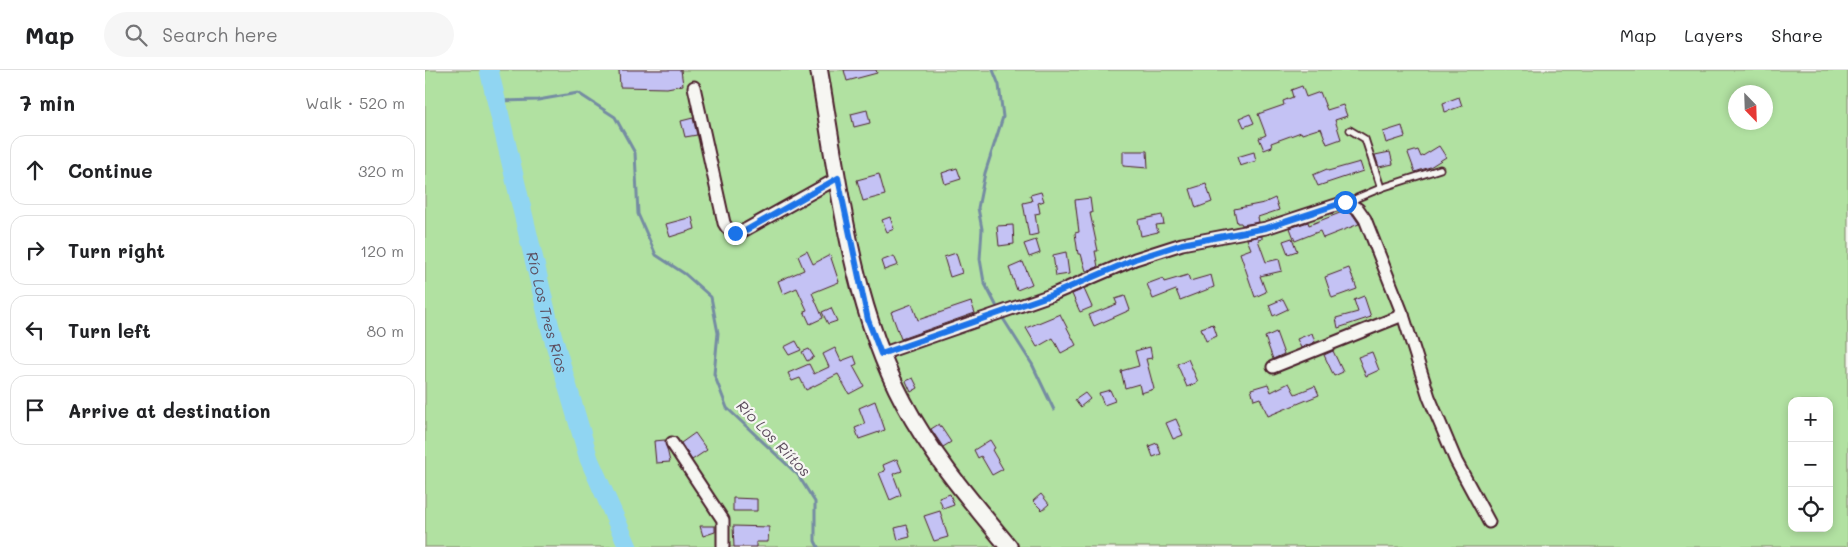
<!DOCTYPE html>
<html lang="en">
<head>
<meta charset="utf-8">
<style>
	body { margin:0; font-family:Mali,sans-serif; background:#f6f6f6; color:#202124 }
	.controls { position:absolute; right:15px; bottom:15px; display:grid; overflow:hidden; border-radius:10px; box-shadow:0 2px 8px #0003 }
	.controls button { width:45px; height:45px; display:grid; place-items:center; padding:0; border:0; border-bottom:1px solid #e0e0e0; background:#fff; color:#202124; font:25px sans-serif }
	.compass { position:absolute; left:1303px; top:15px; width:45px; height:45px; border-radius:50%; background:#fff; box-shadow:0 2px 8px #0003; rotate:157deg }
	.stop { position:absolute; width:15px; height:15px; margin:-11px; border:4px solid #1a73e8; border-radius:50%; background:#fff }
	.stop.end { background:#1a73e8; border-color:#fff; box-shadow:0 1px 5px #0008 }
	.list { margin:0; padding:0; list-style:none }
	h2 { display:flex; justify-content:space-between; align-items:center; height:65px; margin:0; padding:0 20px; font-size:21px }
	h2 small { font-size:16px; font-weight:400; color:#757577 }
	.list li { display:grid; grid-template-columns:32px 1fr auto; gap:15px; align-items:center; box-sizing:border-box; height:70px; margin:0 10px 10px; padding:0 10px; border:1px solid #e0e0e0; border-radius:15px }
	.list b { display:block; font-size:19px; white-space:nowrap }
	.list em { font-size:16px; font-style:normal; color:#757577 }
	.icon { flex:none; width:28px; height:28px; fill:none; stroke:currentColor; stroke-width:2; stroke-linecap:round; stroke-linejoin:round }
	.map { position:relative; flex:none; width:1423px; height:477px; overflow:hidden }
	header { display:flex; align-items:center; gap:30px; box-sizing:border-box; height:70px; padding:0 25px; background:#fff; border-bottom:1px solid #e0e0e0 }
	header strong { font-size:24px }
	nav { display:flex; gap:28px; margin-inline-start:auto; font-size:18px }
	.search { width:350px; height:45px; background:#f6f6f6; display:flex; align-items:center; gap:12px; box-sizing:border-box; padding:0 18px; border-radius:28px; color:#757577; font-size:19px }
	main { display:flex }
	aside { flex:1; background:#fff }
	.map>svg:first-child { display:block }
</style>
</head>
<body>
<header>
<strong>Map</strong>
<div class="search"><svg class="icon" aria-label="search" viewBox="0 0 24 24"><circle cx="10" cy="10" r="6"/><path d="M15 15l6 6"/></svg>Search here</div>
<nav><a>Map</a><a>Layers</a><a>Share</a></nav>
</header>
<main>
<aside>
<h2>7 min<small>Walk · 520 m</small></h2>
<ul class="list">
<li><svg class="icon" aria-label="ahead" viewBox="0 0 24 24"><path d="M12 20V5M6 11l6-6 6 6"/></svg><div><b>Continue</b></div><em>320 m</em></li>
<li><svg class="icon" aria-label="right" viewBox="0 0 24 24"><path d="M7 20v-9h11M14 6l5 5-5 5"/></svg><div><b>Turn right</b></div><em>120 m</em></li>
<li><svg class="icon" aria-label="left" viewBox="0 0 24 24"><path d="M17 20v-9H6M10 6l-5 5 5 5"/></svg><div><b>Turn left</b></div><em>80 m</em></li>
<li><svg class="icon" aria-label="arrive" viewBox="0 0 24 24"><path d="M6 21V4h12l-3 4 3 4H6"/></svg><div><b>Arrive at destination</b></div></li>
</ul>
</aside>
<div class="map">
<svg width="1423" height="477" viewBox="0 0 1423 477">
	<rect width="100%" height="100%" fill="#f6f6f2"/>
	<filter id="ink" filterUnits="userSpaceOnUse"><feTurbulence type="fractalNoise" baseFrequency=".02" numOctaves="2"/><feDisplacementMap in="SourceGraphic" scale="10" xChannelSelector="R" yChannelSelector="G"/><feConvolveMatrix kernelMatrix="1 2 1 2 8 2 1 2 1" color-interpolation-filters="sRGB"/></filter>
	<g filter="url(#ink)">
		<path fill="#b1e1a1" stroke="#7e8066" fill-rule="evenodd" d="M0,0H1423V477H0ZM1310,22H1340V52H1310ZM1367,331H1404V458H1367Z"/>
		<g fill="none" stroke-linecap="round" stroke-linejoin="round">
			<g stroke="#748ca2" stroke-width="3">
				<polyline points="568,0 574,15 578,47 560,103 553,138 557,159 555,189 559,212 571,235"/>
				<polyline points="72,31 113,30 153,23 190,47 210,83 213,144 231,185 260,204 286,227 293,263 289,304 302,338 373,405 390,432 390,471 393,477"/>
				<polyline points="579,250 607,294 629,340"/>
			</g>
			<path stroke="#90d5f2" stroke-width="19" id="s1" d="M64,0L125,257L164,389L203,477"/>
		</g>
		<g fill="#c4c2f4" stroke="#4a1f2b">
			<polygon points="194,0 256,0 258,15 242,18 195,17"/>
			<polygon points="419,0 451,0 452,3 422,11"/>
			<polygon points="877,16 881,27 895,22 902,40 918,35 922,46 910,50 916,69 902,74 896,58 877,64 876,62 846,73 847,77 839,80 834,68 841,65 833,44 859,35 858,31 868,27 866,20"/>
			<polygon points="1034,27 1037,36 1020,42 1018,33"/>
			<polygon points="442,40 445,53 429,57 426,44"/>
			<polygon points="825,44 829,53 819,57 815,48"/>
			<polygon points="268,48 272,65 260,67 256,51"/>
			<polygon points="977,56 980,67 961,73 958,62"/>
			<polygon points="1014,76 1021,87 1005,97 990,102 983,83 993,80 996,87"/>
			<polygon points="698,81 722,81 723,98 698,96"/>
			<polygon points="829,82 831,91 815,96 812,87"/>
			<polygon points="965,82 968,94 954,97 950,85"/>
			<polygon points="935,92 938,101 893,116 888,105 902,99 903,101"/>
			<polygon points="532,98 536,109 520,114 517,103"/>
			<polygon points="454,104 460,125 438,131 432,110"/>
			<polygon points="781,114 787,132 771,138 765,119"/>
			<polygon points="616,122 619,131 613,133 615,143 610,144 613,164 604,166 598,133 607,131 605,125"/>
			<polygon points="665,128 667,143 665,143 673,181 670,181 673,197 661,201 656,184 653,184 650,163 654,162 650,130"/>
			<polygon points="850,128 854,140 833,147 834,152 817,155 816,153 812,153 809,139 839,133"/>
			<polygon points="920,141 928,145 934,154 898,168 895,161 870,171 865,158 883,152 884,155"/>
			<polygon points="737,145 739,154 731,155 733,162 716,166 713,150"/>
			<polygon points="267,147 270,159 245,167 241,154"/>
			<polygon points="465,147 469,159 462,162 457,150"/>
			<polygon points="588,155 589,174 574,176 572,156"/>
			<polygon points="837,166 837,169 833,170 841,192 854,189 857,201 835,206 841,222 830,227 815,183 826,179 822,169"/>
			<polygon points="867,168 872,181 863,184 858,171"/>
			<polygon points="611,170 615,183 604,187 599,174"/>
			<polygon points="382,181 388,194 405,185 414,212 387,223 398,248 385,254 379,241 382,240 372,218 358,224 353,211 379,200 373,186"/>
			<polygon points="641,182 644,204 631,206 628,185"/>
			<polygon points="531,183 537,203 525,207 519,187"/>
			<polygon points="469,186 473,195 459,200 456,191"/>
			<polygon points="598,192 607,214 592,220 584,198"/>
			<polygon points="924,198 932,219 907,228 900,207"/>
			<polygon points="763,205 765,211 786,205 789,217 755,230 751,220 728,229 722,214 738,208 739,212"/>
			<polygon points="659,219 667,237 655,242 647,224"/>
			<polygon points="700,226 705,240 669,256 664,245 692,234 690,229"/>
			<polygon points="939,226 946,247 913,258 911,248 933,242 929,230"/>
			<polygon points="858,229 863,239 848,246 844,235"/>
			<polygon points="546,232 550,243 476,269 466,242 487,234 493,250"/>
			<polygon points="406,238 412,251 403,254 397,242"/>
			<polygon points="635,244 651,275 636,283 628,268 612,277 601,258"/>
			<polygon points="788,254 792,266 781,271 776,258"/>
			<polygon points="851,262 859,284 848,289 840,267"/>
			<polygon points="887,263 890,272 876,278 872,269"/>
			<polygon points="371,271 376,280 364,285 359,277"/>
			<polygon points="725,277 727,288 721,289 729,319 716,323 714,314 700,318 696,301 714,296 710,281"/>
			<polygon points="410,278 416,291 429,286 432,294 428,296 439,316 424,324 413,304 381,320 375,308 367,311 363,303 384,294 389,304 404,297 398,284"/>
			<polygon points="384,279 389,287 382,291 377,282"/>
			<polygon points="908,281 918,302 909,306 899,285"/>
			<polygon points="947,282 954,300 941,306 933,287"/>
			<polygon points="763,289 773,312 762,317 752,294"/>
			<polygon points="488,308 493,318 486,322 481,311"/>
			<polygon points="864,313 870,324 890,316 894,325 843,346 835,328 829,330 826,319 843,314 846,322"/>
			<polygon points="685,320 690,331 679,335 674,323"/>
			<polygon points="660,323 665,329 655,337 650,330"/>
			<polygon points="450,331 460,360 434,369 430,358 440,354 434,338"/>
			<polygon points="751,349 758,365 748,369 741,353"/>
			<polygon points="514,354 526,372 518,377 506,359"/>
			<polygon points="270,363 282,380 267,390 256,373"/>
			<polygon points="240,370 245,392 231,393 229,371"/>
			<polygon points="565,370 570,378 567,380 578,399 567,405 556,386 553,388 549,380"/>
			<polygon points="732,373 736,384 728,387 724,376"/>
			<polygon points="472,389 477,401 468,404 476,425 465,430 454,403 460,401 458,395"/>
			<polygon points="525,424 529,435 518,439 514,428"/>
			<polygon points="616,424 624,434 617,440 608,431"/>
			<polygon points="308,428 332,429 332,441 308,441"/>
			<polygon points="515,441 523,467 509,471 499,446"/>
			<polygon points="482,455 485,467 473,470 470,458"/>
			<polygon points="275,456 290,456 290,462 278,466"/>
			<polygon points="308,456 344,457 343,472 331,472 331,477 309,477"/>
		</g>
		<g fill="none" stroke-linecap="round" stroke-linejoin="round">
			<g stroke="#4a1f2b" stroke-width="9">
				<g id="service">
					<polyline points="956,118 1015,99"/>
					<polyline points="924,134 932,128 956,118 940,69 925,60"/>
				</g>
			</g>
			<g stroke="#4a1f2b" stroke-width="15">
				<g id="minor">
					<path d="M269,17L299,153C304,162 308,164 318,161L413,108"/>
					<polyline points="456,284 626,225 710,189 757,174 841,158 920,132 933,139 940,149 978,245 1004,327 1031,391 1064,452"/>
					<polyline points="848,297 978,245"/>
					<polyline points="247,373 298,450 298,477"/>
				</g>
			</g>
			<g stroke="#4a1f2b" stroke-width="20">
				<path id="secondary" d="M394,0C413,110 426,234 479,333C507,386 546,431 584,477"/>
			</g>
			<use href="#service" stroke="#f6f6f2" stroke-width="5.5"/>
			<use href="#minor" stroke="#f6f6f2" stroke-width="11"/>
			<use href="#secondary" stroke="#f6f6f2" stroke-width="16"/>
		</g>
	</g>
	<g fill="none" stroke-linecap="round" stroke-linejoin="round" filter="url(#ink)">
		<polyline stroke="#1a73e8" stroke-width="6" points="310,163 318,162 413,108 443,250 456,284 626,225 710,189 757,174 841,158 920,132"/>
	</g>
	<g text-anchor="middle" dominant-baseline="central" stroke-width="4.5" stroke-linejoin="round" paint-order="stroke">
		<g font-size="15" font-style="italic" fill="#5c4c5d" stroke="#f6f6f2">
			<text stroke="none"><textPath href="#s1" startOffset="249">Río Los Tres Ríos</textPath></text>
			<text transform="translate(349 368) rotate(46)">Río Los Riítos</text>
		</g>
	</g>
</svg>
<div class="controls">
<button>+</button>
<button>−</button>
<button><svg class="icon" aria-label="locate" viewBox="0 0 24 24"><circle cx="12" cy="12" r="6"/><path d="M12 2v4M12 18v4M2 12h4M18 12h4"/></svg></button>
</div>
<svg class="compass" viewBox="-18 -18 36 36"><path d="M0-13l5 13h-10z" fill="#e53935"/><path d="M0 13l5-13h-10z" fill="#757577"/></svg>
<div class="stop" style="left:920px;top:132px"></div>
<div class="stop end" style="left:310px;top:163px"></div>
</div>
</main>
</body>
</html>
